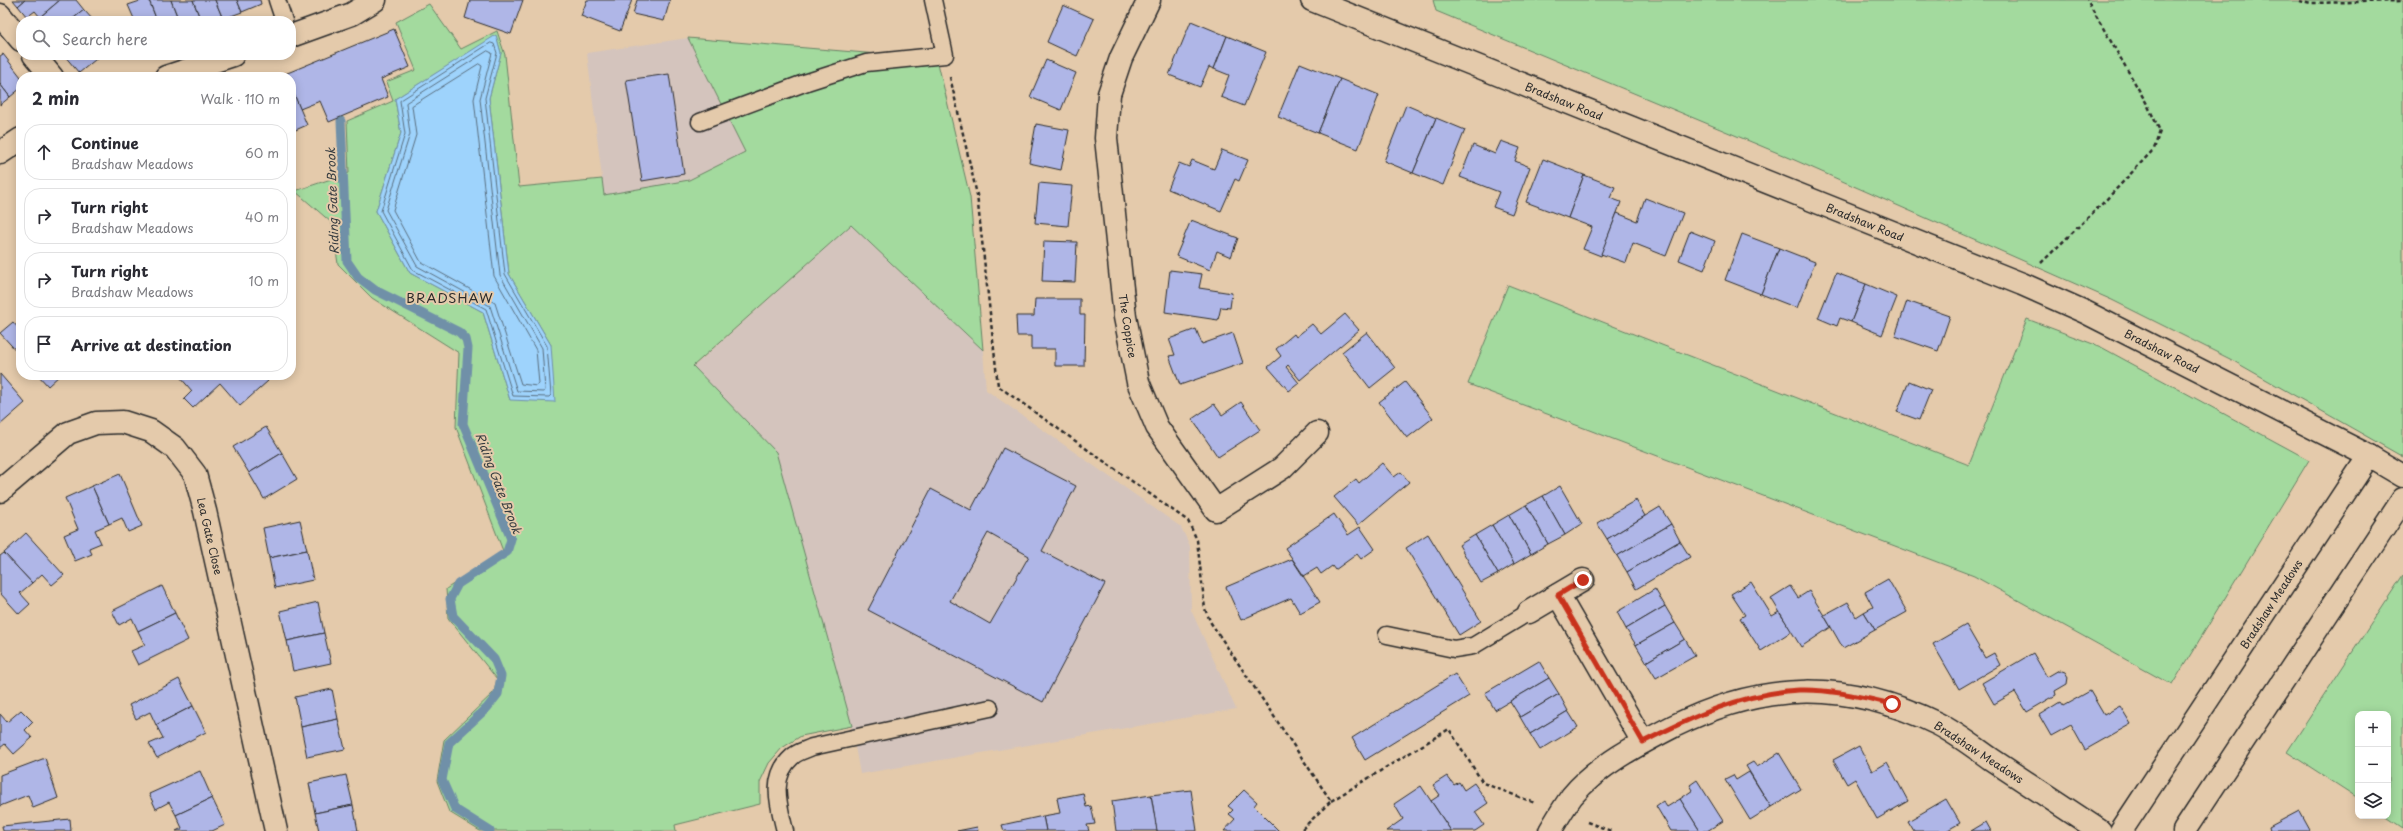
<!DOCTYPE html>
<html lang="en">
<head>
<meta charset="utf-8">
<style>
	body { margin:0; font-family:"Playpen Sans",sans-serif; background:#f7f7f7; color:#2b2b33 }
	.controls { position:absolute; right:12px; bottom:12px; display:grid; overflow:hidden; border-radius:8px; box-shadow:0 2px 10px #0003 }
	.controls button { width:36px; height:36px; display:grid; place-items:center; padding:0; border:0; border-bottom:1px solid #e1e1e2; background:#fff; color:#2b2b33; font:20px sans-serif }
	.stop { position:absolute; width:12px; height:12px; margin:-9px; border:3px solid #c8321e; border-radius:50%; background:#fff }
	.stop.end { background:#c8321e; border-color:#fff; box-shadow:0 1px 4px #0008 }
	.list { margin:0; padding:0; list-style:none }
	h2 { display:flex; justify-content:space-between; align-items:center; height:52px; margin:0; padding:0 16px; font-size:17px }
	h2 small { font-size:13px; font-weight:400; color:#7c7c81 }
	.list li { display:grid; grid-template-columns:26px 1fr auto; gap:12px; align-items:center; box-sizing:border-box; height:56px; margin:0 8px 8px; padding:0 8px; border:1px solid #e1e1e2; border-radius:16px }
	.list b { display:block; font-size:15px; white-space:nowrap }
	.list p { margin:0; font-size:13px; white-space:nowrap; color:#7c7c81 }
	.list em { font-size:13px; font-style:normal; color:#7c7c81 }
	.icon { flex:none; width:22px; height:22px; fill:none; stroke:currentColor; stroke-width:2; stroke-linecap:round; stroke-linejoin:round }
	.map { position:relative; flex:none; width:2403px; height:831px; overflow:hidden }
	.search { position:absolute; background:#fff; box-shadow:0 2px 10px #0003; left:16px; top:16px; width:280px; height:44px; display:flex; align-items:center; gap:10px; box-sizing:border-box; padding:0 14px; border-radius:16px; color:#7c7c81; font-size:15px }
	.panel { position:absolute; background:#fff; box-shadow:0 2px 10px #0003; left:16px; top:72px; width:280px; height:308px; border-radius:16px }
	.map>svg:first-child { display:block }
</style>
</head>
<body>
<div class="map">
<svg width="2403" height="831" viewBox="0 0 2403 831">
	<rect width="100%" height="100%" fill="#e4caab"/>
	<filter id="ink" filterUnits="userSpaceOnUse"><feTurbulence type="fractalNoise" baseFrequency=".025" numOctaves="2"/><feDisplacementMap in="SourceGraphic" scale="8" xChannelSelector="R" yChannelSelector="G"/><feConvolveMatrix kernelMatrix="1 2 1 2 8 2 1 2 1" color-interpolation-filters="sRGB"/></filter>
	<g filter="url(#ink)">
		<g fill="#d4c4bd">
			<polygon points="688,38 745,152 689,180 604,195 587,53"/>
			<polygon points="851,225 983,350 986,390 1181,527 1190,546 1191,610 1236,709 860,774 849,714 693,367"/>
		</g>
		<g fill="#a3da9e" stroke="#678264" fill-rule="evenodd">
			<polygon points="1433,0 2403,0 2403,457 2230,359 2112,300 1790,158 1436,11"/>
			<path d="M429,4L461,49L497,31L505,55L519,187L602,179L604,195L689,180L745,152L688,38L937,59L970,197L983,350L851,225L693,366L776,452L852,726L801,736L782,748L769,763L760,782V804L675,825L676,831H480L449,812L437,781L444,740L494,692L497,679L448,618L446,589L503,551L456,427L459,353L372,298L338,264L332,223L295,191L349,173L347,121L393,101L386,82L416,70L396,22ZM496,36L501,53L489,98L509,274L551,345L510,400L483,312L410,273L376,211L401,133L395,99Z"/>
			<polygon points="1508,285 1969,465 2027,319 2101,347 2309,460 2172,685 1974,576 1468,384"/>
			<polygon points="2403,575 2403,828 2385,816 2388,816 2388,714 2358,714 2358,798 2287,752"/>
		</g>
		<polygon fill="#9ed3fc" stroke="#7090a8" points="496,35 501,53 489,98 509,274 551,345 555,402 510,400 483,312 410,273 376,211 401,133 395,99"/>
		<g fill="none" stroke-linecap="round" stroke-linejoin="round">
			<g stroke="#596e7f" stroke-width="1">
				<polygon points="491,43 494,44 497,53 485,98 505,274 547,346 551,395 549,397 513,396 486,309 413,270 381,211 405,134 400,101"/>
				<polygon points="488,51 492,53 480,99 500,275 542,348 545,390 544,392 517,391 490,306 417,266 386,210 410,134 406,103"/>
				<polygon points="479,64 482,66 474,99 494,276 536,350 539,384 537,386 521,384 495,303 421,262 393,210 416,135 412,106"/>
			</g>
			<polyline stroke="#7090a8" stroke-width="9" points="341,121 347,261 358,277 375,290 459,332 466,339 468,348 463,424 511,539 507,552 458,584 450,599 453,616 494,659 501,676 498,694 487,708 449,743 442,780 455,809 490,831"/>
		</g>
		<g fill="#afb6e7" stroke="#2b2b2b" fill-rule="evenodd">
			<polygon points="13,0 25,0 18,6"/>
			<polygon points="25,0 60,0 40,17 35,11 27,17 18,6"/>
			<polygon points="60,0 76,0 84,10 70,21 43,21 40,17"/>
			<polygon points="143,0 149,0 157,21 135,21 128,5"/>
			<polygon points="149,0 171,0 179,21 157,21"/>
			<polygon points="171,0 193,0 201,21 179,21"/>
			<polygon points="193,0 215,0 223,19 201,21"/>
			<polygon points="215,0 237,0 242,12 223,19"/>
			<polygon points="237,0 260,0 261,4 242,12"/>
			<polygon points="469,0 523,0 511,34 465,18 470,1"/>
			<polygon points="587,0 632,0 620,31 581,16"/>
			<polygon points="637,0 670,0 664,21 633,14"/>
			<polygon points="1063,5 1094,19 1077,56 1047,42"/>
			<polygon points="84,10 94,21 70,21"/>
			<polygon points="1191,21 1227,36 1214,69 1209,67 1200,87 1169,75"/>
			<polygon points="394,29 410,67 381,79 388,97 329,122 320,101 300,109 291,87 291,77 287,77 285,74"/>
			<polygon points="1227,36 1266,52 1244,106 1221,97 1229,75 1214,69"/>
			<polygon points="3,54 21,77 21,88 10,97 0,84 0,56"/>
			<polygon points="64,55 101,55 79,73"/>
			<polygon points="1046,60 1076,73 1061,110 1030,97"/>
			<polygon points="1300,63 1340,79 1318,133 1278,117"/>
			<polygon points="669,74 684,174 642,181 626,80"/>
			<polygon points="1340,79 1379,95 1358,149 1318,133"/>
			<polygon points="0,84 10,97 0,105"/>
			<polygon points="291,87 307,125 291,132"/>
			<polygon points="1406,105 1436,118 1413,173 1384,161"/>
			<polygon points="1436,118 1465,130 1443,185 1413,173"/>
			<polygon points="1036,124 1069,130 1061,170 1029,163"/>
			<polygon points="1501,141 1520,148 1515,161 1530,167 1512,214 1493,207 1499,192 1460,177 1473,145 1495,154"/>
			<polygon points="1222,150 1248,160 1239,181 1235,179 1221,211 1168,189 1179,163 1189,167 1192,160 1214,169"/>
			<polygon points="1543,159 1584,175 1568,218 1526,202"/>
			<polygon points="1584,175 1615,187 1610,198 1621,202 1601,256 1583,249 1592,227 1568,218"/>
			<polygon points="1039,183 1072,186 1068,226 1035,223"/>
			<polygon points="1645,198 1683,213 1666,256 1633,243 1626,263 1601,254 1617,213 1637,221"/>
			<polygon points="1191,220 1238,238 1231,257 1217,251 1210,270 1176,256"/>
			<polygon points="1690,231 1715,241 1704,270 1679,260"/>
			<polygon points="1742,234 1779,248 1761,294 1725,280"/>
			<polygon points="1044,241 1077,242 1075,282 1042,281"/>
			<polygon points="1779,248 1815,262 1797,308 1761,294"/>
			<polygon points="1170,270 1202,274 1199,288 1232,293 1230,308 1221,307 1218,320 1165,312"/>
			<polygon points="1836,273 1866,284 1851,322 1840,318 1837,326 1818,318"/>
			<polygon points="1866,284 1897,297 1882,335 1851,322"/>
			<polygon points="1035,299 1080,299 1080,315 1085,315 1084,366 1055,366 1055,349 1031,349 1031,336 1017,336 1016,316 1034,316"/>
			<polygon points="1907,301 1950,316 1938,351 1895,336"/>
			<polygon points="1345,314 1359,330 1300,380 1288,365 1286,367 1299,383 1289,391 1268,367 1281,356 1276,349 1294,334 1296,337 1312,324 1321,334"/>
			<polygon points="13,322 21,331 21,356 0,333"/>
			<polygon points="1196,329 1202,344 1233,333 1243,363 1180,385 1169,356 1175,355 1169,339"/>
			<polygon points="1367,332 1395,368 1370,388 1342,352"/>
			<polygon points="0,374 25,403 0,425"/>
			<polygon points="38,375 60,375 48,386"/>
			<polygon points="183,375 262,375 268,381 240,406 220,383 193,408 184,399 192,391 180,377"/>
			<polygon points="1909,381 1931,390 1919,420 1897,412"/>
			<polygon points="1405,382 1433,418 1407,438 1379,402"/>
			<polygon points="1241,402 1260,430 1218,457 1192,419 1214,404 1222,415"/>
			<polygon points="266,427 282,453 249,473 233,447"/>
			<path d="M1003,448L1076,486L1042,551L1105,584L1043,702L868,610L931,489L971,510ZM988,533L1029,556L990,624L950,601Z"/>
			<polygon points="282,453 297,479 264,499 249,473"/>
			<polygon points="1382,463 1394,477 1401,472 1409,482 1358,525 1334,497 1356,479 1359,483"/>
			<polygon points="120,474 142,526 128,532 122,518 109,524 92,486"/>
			<polygon points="92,486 109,524 95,530 101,543 89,548 92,554 75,561 64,535 78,529 65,498"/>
			<polygon points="1560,486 1582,524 1565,535 1543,496"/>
			<polygon points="1543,496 1565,535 1548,544 1526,505"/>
			<polygon points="1636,500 1645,516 1607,539 1597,523"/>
			<polygon points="1526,505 1548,544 1531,554 1509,515"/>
			<polygon points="1660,507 1671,524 1617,556 1607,539"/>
			<polygon points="1334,514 1348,535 1360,527 1375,549 1361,559 1357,554 1335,570 1332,566 1321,574 1317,568 1304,576 1285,548"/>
			<polygon points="1509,515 1531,554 1514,564 1492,525"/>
			<polygon points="300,520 307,550 269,558 263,528"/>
			<polygon points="1671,524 1680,541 1627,572 1617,556"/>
			<polygon points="1492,525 1514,564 1498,574 1475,535"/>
			<polygon points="26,533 64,575 52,585 42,574 32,583 4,553"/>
			<polygon points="1428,534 1481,621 1459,635 1406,548"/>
			<polygon points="1475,535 1498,574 1481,583 1459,545"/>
			<polygon points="1680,541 1690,557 1636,589 1627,572"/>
			<polygon points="307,550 313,580 275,588 269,558"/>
			<polygon points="4,553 32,583 20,593 30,604 19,614 0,593 0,556"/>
			<polygon points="1292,559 1320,602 1300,613 1291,598 1241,620 1226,587"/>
			<polygon points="1888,579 1907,612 1875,630 1864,612 1873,607 1865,592"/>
			<polygon points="1751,582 1772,616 1779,612 1792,631 1761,651 1740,618 1745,615 1731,594"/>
			<polygon points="162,586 175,613 138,631 132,618 119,625 112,611"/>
			<polygon points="1790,586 1798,598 1809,591 1831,627 1801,647 1771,598"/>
			<polygon points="1655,589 1665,606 1626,629 1617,612"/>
			<polygon points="318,602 324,633 287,641 280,611"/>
			<polygon points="1848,602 1856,617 1864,612 1875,630 1843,648 1824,615"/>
			<polygon points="1665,606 1675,623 1636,645 1626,629"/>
			<polygon points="175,613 188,640 138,665 131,651 145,645 138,631"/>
			<polygon points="1675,623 1685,639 1646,662 1636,645"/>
			<polygon points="1966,625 1985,658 1994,653 2000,665 1959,689 1933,644"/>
			<polygon points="324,633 331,663 293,671 287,641"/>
			<polygon points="1685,639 1695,656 1656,678 1646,662"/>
			<polygon points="2033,653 2047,677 2059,670 2065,672 2068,677 2067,684 2055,691 2056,695 2027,712 2015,692 1994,704 1982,683"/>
			<polygon points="1539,661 1549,678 1495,710 1485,693"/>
			<polygon points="1455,674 1469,696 1365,760 1352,738"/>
			<polygon points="1549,678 1559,694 1520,717 1510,701"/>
			<polygon points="179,679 193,706 156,725 150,712 136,719 129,705"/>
			<polygon points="332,689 338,719 301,727 295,697"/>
			<polygon points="2090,691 2104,715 2120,706 2131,724 2085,750 2071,725 2051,736 2039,715 2060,702 2063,706"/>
			<polygon points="1559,694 1568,711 1530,734 1520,717"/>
			<polygon points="193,706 206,732 157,758 149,744 163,738 156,725"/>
			<polygon points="21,710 33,722 25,730 32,738 14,754 5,744 0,748 0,714 7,722"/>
			<polygon points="1568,711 1578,727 1540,750 1530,734"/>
			<polygon points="338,719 345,749 307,757 301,727"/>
			<polygon points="1859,746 1872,771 1887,762 1908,801 1877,819 1855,779 1847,784 1833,760"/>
			<polygon points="1779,753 1801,789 1771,807 1746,766 1753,762 1757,767"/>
			<polygon points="45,758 58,798 33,808 28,795 0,806 0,775"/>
			<polygon points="200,771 212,798 176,815 169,802 156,809 149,794"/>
			<polygon points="1749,772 1771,807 1750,820 1725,779 1733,775 1736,780"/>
			<polygon points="346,775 353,805 315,813 309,783"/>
			<polygon points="1447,776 1454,785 1459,782 1464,790 1474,783 1488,803 1475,812 1484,825 1475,831 1451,831 1431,801 1440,795 1433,785"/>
			<polygon points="1697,780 1723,821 1707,831 1700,831 1680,799 1693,790 1690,785"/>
			<polygon points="1421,786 1451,831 1386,831 1403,819 1394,804"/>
			<polygon points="1191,790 1197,831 1157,831 1151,795"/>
			<polygon points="1244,790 1257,802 1254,806 1279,831 1224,831 1235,819 1229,814 1233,810 1228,806"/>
			<polygon points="1083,793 1086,807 1091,806 1095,824 1087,825 1089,831 1046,831 1043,816 1060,813 1057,798"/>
			<polygon points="1151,795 1157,831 1116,831 1112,801"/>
			<polygon points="212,798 225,825 212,831 176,831 182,828 176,815"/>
			<polygon points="1680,799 1700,831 1671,831 1656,806 1663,801 1667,807"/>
			<polygon points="1946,799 1960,823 1946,831 1914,831 1908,821"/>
			<polygon points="353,805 358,831 319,831 315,813"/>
			<polygon points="2299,811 2310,831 2270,831 2269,827"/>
			<polygon points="1043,816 1046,831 1004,831 1002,825"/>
			<polygon points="70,819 71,831 3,831 2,826"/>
			<polygon points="1986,822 1991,831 1971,831"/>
			<polygon points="977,827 978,831 957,831"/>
		</g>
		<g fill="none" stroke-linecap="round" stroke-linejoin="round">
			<g stroke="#2b2b2b" stroke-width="19">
				<g id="lane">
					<polyline points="277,0 284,21"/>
					<polyline points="700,122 807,82 866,63 945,55 933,0"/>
					<polyline points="1387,635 1454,649 1473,646 1529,612"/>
					<path d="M785,831C779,806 769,777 792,757C797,752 806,750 812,747L990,708"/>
				</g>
			</g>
			<g stroke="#2b2b2b" stroke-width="25">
				<g id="street">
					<polyline points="1149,0 1121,58 1109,94 1106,138 1125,317 1138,382 1157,427 1216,510 1282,468 1317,433"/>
					<polyline points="0,15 21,40"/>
					<polyline points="34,55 52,77"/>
					<polyline points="0,491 68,433 96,423 123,422 151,431 175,448 195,474 205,511 276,831"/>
					<polyline points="1558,595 1643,742"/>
					<polyline points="1529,612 1583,580"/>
					<path d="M1550,831C1557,819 1564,807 1572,796C1598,765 1639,744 1674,726C1765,681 1847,680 1938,724C1956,733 1974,747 1991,759C2027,783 2064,807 2100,831"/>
					<polyline points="2121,831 2369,456"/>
					<polyline points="2184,831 2403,499"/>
				</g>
			</g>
			<g stroke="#2b2b2b" stroke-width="25">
				<g id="secondary">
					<polyline points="291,36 352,14 375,0"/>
					<polyline points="166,77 233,55"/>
					<polyline points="0,153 21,139"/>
				</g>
			</g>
			<g stroke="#2b2b2b" stroke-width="25">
				<polyline id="primary" points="1312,0 2022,284 2085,312 2369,456 2403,476"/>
			</g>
			<g stroke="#2b2b2b" stroke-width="2.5" stroke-dasharray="4 3" stroke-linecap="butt">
				<polyline points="2299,0 2311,3 2403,1"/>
				<polyline points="950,77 977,195 998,386 1188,521 1197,540 1205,609 1211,623 1331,801 1300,831"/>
				<polyline points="2041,263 2105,201 2154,149 2160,131 2147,104 2087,0"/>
				<polyline points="1331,801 1449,729 1483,783 1535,803"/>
				<polyline points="1587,822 1611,831"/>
			</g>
			<use href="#lane" stroke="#e4caab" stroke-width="16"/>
			<use href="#street" stroke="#e4caab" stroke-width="22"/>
			<use href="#secondary" stroke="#e4caab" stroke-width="22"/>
			<use href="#primary" stroke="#e4caab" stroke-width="22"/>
		</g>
	</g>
	<g fill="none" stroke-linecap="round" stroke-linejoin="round" filter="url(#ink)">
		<path stroke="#c8321e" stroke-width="5" d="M1583,580L1558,595L1643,742C1692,717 1743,693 1799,690C1831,689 1862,697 1892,704"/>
	</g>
	<g text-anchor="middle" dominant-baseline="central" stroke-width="4" stroke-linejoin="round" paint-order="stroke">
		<g font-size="11" fill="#2b2b2b" stroke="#e4caab">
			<text transform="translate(1564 101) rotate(22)">Bradshaw Road</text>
			<text transform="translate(1865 222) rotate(22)">Bradshaw Road</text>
			<text transform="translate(1128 326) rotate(81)">The Coppice</text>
			<text transform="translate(2162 351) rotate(27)">Bradshaw Road</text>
			<text transform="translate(210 536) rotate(77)">Lea Gate Close</text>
			<text transform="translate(2271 604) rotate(-57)">Bradshaw Meadows</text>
			<text transform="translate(1979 752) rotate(33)">Bradshaw Meadows</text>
		</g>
		<g font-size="12" font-style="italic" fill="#363c40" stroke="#e4caab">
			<text transform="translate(332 201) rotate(-92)">Riding Gate Brook</text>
			<text transform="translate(499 483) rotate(69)">Riding Gate Brook</text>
		</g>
		<g font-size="13" letter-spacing="1" fill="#2b2b2b" stroke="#e4caab">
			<text x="450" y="297">BRADSHAW</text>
		</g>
	</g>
</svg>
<div class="controls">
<button>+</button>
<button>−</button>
<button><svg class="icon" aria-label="layers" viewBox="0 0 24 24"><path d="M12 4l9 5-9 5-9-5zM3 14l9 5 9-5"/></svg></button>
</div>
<div class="stop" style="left:1892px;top:704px"></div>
<div class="stop end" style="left:1583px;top:580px"></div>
<div class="search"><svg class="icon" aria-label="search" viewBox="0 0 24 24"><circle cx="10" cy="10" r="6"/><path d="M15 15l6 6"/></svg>Search here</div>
<section class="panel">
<h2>2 min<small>Walk · 110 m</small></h2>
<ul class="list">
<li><svg class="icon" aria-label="ahead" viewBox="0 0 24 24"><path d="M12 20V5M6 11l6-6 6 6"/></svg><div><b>Continue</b><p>Bradshaw Meadows</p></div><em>60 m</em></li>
<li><svg class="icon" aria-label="right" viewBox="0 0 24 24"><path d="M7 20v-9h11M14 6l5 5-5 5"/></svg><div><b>Turn right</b><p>Bradshaw Meadows</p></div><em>40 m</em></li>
<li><svg class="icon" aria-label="right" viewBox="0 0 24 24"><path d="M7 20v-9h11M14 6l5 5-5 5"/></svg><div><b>Turn right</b><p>Bradshaw Meadows</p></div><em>10 m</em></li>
<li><svg class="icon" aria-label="arrive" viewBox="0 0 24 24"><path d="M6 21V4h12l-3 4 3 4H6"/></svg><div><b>Arrive at destination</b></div></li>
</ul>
</section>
</div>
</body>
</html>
